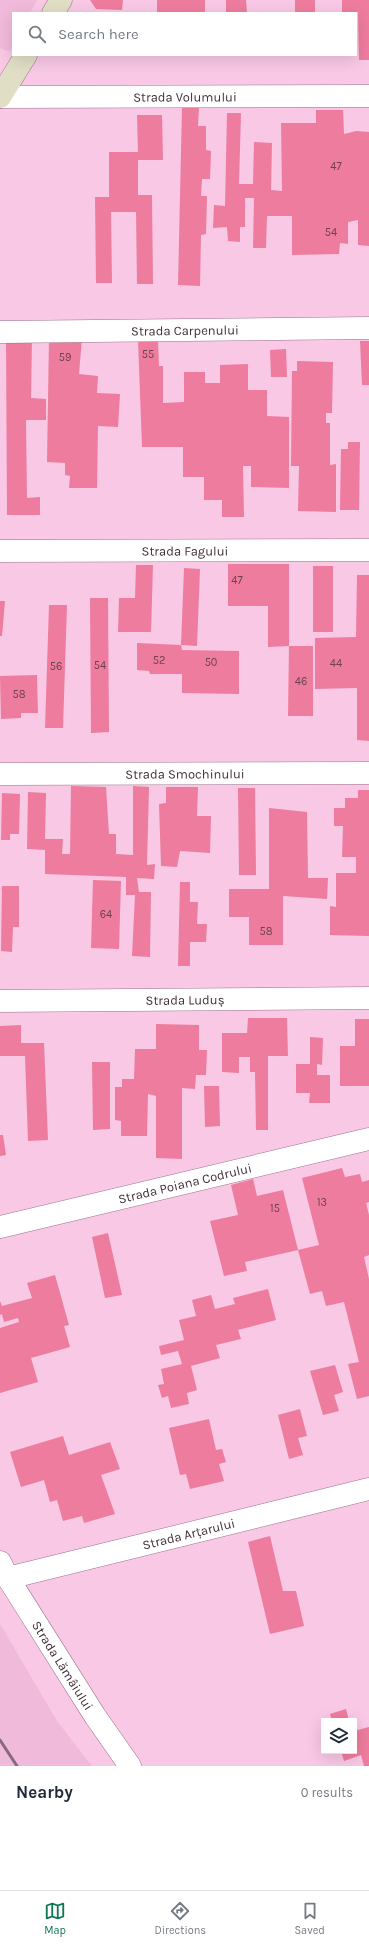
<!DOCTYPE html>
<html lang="en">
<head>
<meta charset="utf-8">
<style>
	body { margin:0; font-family:Karla,sans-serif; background:#f6f6f7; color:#1f2937 }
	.controls { position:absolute; right:12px; bottom:12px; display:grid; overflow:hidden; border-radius:0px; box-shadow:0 4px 16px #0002 }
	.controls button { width:36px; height:36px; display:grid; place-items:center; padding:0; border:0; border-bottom:1px solid #e0e1e3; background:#fff; color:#1f2937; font:20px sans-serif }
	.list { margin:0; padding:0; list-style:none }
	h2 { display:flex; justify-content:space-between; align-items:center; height:52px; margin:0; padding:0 16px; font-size:17px }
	h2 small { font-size:13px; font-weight:400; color:#747a83 }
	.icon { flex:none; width:22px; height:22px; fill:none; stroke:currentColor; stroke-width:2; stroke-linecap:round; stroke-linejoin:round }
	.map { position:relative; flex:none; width:369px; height:1766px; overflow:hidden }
	.search { position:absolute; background:#fff; box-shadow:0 4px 16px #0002; left:12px; right:12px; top:12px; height:44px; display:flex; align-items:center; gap:10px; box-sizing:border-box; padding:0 14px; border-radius:0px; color:#747a83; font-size:15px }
	.sheet { height:124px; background:#fff }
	nav { display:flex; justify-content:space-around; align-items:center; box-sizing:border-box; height:56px; border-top:1px solid #e0e1e3; background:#fff; font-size:11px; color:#747a83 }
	nav a { display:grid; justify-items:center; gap:2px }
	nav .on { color:#0b7852 }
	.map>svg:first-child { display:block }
</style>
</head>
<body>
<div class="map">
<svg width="369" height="1766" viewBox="0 0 369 1766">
	<rect width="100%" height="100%" fill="#f8c8e4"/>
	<g fill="#f0badb">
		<polygon points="0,0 37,0 30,13 13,13 13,46 10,52 0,48"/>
		<polygon points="0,1624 57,1721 92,1766 0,1766"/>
	</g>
	<g fill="#ee7c9e">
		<polygon points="90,0 123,0 122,10 96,9"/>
		<rect x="157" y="0" width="48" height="13"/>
		<polygon points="226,0 246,0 247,13 226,13"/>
		<rect x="295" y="0" width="20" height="13"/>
		<polygon points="342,0 369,0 369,60 359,60 358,12 342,12"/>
		<polygon points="182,107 199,107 198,126 206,126 206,150 211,151 210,179 202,179 201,196 207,196 206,234 201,235 200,286 178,285"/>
		<polygon points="316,110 343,110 344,134 356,131 369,132 369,246 358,245 358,220 348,222 348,244 340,243 339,254 292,255 292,216 267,216 266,248 253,248 254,198 245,198 245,227 240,227 240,242 228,241 227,227 213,228 214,205 225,206 227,113 241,113 239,184 253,184 254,142 272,143 271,190 282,191 281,123 316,123"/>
		<polygon points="137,115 162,115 163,160 138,160 138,195 152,195 153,284 137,284 136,212 111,212 112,283 96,283 95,197 109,197 109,152 138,152"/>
		<polygon points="6,338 32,338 31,398 46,399 46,420 26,420 27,498 40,497 40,515 7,515"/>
		<polygon points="49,338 82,338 79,374 98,376 97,393 120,394 118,427 98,426 97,488 69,488 70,476 65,475 65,463 47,462"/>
		<polygon points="138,340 158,341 159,366 163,366 163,403 184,402 184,372 205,372 205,383 220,383 220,365 248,364 248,390 267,390 267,416 289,417 289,488 251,487 251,466 243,466 244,517 222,517 222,500 204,500 204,477 183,477 183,447 142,447"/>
		<polygon points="360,341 369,341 369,385 362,385"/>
		<polygon points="286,349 287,377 271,377 270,350"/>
		<polygon points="297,361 333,362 332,413 326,413 326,423 330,423 330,465 336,464 336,512 298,511 299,466 291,466 292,371 297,371"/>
		<polygon points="348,442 360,442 359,510 340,510 341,449 348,449"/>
		<polygon points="228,564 289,564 289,646 268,647 268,606 228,606"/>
		<polygon points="136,565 153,565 151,632 118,632 119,598 135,598"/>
		<rect x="313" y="566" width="20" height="66"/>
		<polygon points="184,568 200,569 197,646 181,645"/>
		<polygon points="357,575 369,575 369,741 357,740 357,688 315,689 315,638 356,637"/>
		<polygon points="90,598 108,598 109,732 91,733"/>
		<polygon points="0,601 5,601 2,636 0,636"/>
		<polygon points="49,605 67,605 63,728 45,728"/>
		<polygon points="137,643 181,645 182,650 239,651 239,694 182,693 182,674 150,674 149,671 137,670"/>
		<polygon points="289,646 313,646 313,716 288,716"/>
		<polygon points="37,675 38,713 21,713 21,718 1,719 0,676"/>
		<polygon points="71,786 106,787 109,834 116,834 116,854 133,855 133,786 149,787 147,865 155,864 154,879 137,878 139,892 151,892 150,957 132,956 135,895 126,895 126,877 45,874 45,850 27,849 28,792 46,793 45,839 63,839 62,854 70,854"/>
		<polygon points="166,787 198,787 197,816 211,816 210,853 180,851 177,867 161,866 159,804 166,803"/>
		<polygon points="238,788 255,788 256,875 239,875"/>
		<polygon points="358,790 369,790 369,936 330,935 330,906 336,907 336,873 356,873 356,857 342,857 343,826 334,826 334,808 345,808 345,798 358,798"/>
		<polygon points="2,793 20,794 19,834 10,834 10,840 1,840"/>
		<polygon points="269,808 307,812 308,878 328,878 327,899 283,896 283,945 249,945 249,917 229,917 229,889 269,889"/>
		<polygon points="93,880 121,881 119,949 91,948"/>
		<polygon points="180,882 190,882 190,902 198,902 197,924 207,924 206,942 190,942 190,966 178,966"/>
		<polygon points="2,886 19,886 19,927 13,927 12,952 1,951"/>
		<polygon points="248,1018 287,1018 288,1056 268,1056 268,1130 256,1130 255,1072 250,1072 250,1057 239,1057 239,1073 222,1072 222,1033 247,1033"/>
		<polygon points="355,1019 369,1019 369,1086 340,1086 340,1046 355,1046"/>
		<polygon points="156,1024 199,1025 199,1050 207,1050 206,1075 196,1075 195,1089 182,1088 182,1159 156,1158 156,1096 148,1094 147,1136 121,1136 121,1121 115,1120 115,1087 122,1087 122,1079 134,1079 135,1049 156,1049"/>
		<polygon points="21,1025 21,1043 44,1043 48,1140 28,1141 25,1056 0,1056 0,1026"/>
		<polygon points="310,1037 323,1038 322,1065 317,1064 317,1075 330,1075 330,1103 309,1103 310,1093 296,1093 296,1064 310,1064"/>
		<polygon points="92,1062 110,1062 110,1129 93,1130"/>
		<polygon points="204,1086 219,1086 220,1126 205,1127"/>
		<polygon points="0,1135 3,1135 6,1155 0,1156"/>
		<polygon points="342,1168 345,1177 360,1174 362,1182 369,1180 369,1202 366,1203 369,1215 369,1255 364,1257 369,1279 369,1396 357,1399 348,1364 359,1362 344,1302 326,1306 322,1291 310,1294 298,1250 319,1245 302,1178"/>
		<polygon points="253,1179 257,1196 283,1190 298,1250 245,1262 247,1271 224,1276 210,1221 238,1215 231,1185"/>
		<polygon points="108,1233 122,1295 105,1298 92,1237"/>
		<polygon points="55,1275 69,1325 64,1326 70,1347 31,1358 38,1382 0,1393 0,1328 19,1322 18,1318 4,1322 2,1314 0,1315 0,1301 2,1306 32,1298 27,1283"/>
		<polygon points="268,1289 276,1320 238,1330 241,1339 216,1345 220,1358 191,1366 197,1390 187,1393 189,1404 171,1408 168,1396 162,1398 158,1385 164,1384 161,1369 182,1364 178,1351 161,1355 159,1346 184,1340 179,1320 196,1316 192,1300 211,1295 215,1309 235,1304 233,1298"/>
		<polygon points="335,1365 343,1392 334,1395 339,1411 323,1415 310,1371"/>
		<polygon points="300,1409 307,1436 298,1438 303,1455 289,1459 278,1415"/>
		<polygon points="209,1419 216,1450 222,1449 226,1462 219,1464 224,1481 190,1489 186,1474 180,1475 169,1428"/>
		<polygon points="63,1436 69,1455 110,1442 120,1469 101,1475 115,1514 84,1523 82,1516 63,1521 57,1500 50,1502 44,1480 21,1487 10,1452"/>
		<polygon points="270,1536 283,1591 296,1591 304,1626 270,1634 248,1542"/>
		<polygon points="346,1709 349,1721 332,1721 330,1714"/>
		<polygon points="369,1727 369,1766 364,1766 361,1755 344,1761 341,1751 354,1751 354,1731"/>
	</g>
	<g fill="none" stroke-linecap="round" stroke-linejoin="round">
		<g stroke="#9d728c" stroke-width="23">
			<g id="street">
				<path id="s1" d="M0,97L369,96"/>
				<path id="s2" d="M0,332L369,328"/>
				<path id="s3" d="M0,551L369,550"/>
				<path id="s4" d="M0,774L369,773"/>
				<path id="s5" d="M0,1001L369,998"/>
				<path id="s6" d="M0,1227L369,1139"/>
				<path id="s7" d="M0,1562L8,1578L95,1716L130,1766"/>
				<path id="s8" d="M8,1578L369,1489"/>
			</g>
		</g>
		<g stroke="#9d728c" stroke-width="23">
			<g id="secondary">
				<polyline points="53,13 61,0"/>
				<polyline points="0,97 26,55"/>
			</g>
		</g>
		<use href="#street" stroke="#fff" stroke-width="22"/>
		<use href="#secondary" stroke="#e1dec6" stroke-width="22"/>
		<polyline stroke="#876a7b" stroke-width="3" points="0,1740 17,1766"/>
	</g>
	<g text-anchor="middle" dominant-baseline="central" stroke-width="3" stroke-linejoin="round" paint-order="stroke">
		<g font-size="11" fill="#6c4253">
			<text x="336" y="166">47</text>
			<text x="331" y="232">54</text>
			<text x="148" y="354">55</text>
			<text x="65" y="357">59</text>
			<text x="237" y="580">47</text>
			<text x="159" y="660">52</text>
			<text x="211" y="662">50</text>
			<text x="336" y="663">44</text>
			<text x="100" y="665">54</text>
			<text x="56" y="666">56</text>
			<text x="301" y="681">46</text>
			<text x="19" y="694">58</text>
			<text x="106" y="914">64</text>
			<text x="266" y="931">58</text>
			<text x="322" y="1202">13</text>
			<text x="275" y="1208">15</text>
		</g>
		<g font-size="13" fill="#412f3a" stroke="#fdf8fb">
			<text stroke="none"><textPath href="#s1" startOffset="185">Strada Volumului</textPath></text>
			<text stroke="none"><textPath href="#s2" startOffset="185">Strada Carpenului</textPath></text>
			<text stroke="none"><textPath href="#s3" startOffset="185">Strada Fagului</textPath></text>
			<text stroke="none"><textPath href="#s4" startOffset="185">Strada Smochinului</textPath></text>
			<text stroke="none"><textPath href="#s5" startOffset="185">Strada Luduș</textPath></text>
			<text stroke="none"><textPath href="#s6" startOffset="190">Strada Poiana Codrului</textPath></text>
			<text stroke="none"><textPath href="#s8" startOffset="186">Strada Arțarului</textPath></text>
			<text stroke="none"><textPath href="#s7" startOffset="121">Strada Lămâiului</textPath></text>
		</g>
	</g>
</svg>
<div class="controls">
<button><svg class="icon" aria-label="layers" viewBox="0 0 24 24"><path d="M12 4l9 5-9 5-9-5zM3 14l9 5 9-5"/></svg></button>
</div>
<div class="search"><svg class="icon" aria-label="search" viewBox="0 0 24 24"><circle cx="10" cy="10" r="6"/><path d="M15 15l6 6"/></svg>Search here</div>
</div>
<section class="sheet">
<h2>Nearby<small>0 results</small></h2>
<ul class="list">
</ul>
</section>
<nav>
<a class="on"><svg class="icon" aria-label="map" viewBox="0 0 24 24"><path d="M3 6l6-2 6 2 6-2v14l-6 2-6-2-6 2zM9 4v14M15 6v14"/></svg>Map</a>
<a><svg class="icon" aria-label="directions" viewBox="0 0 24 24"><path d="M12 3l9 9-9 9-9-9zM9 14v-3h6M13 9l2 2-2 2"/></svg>Directions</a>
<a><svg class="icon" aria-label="saved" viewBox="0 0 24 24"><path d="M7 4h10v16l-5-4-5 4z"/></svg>Saved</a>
</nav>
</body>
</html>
